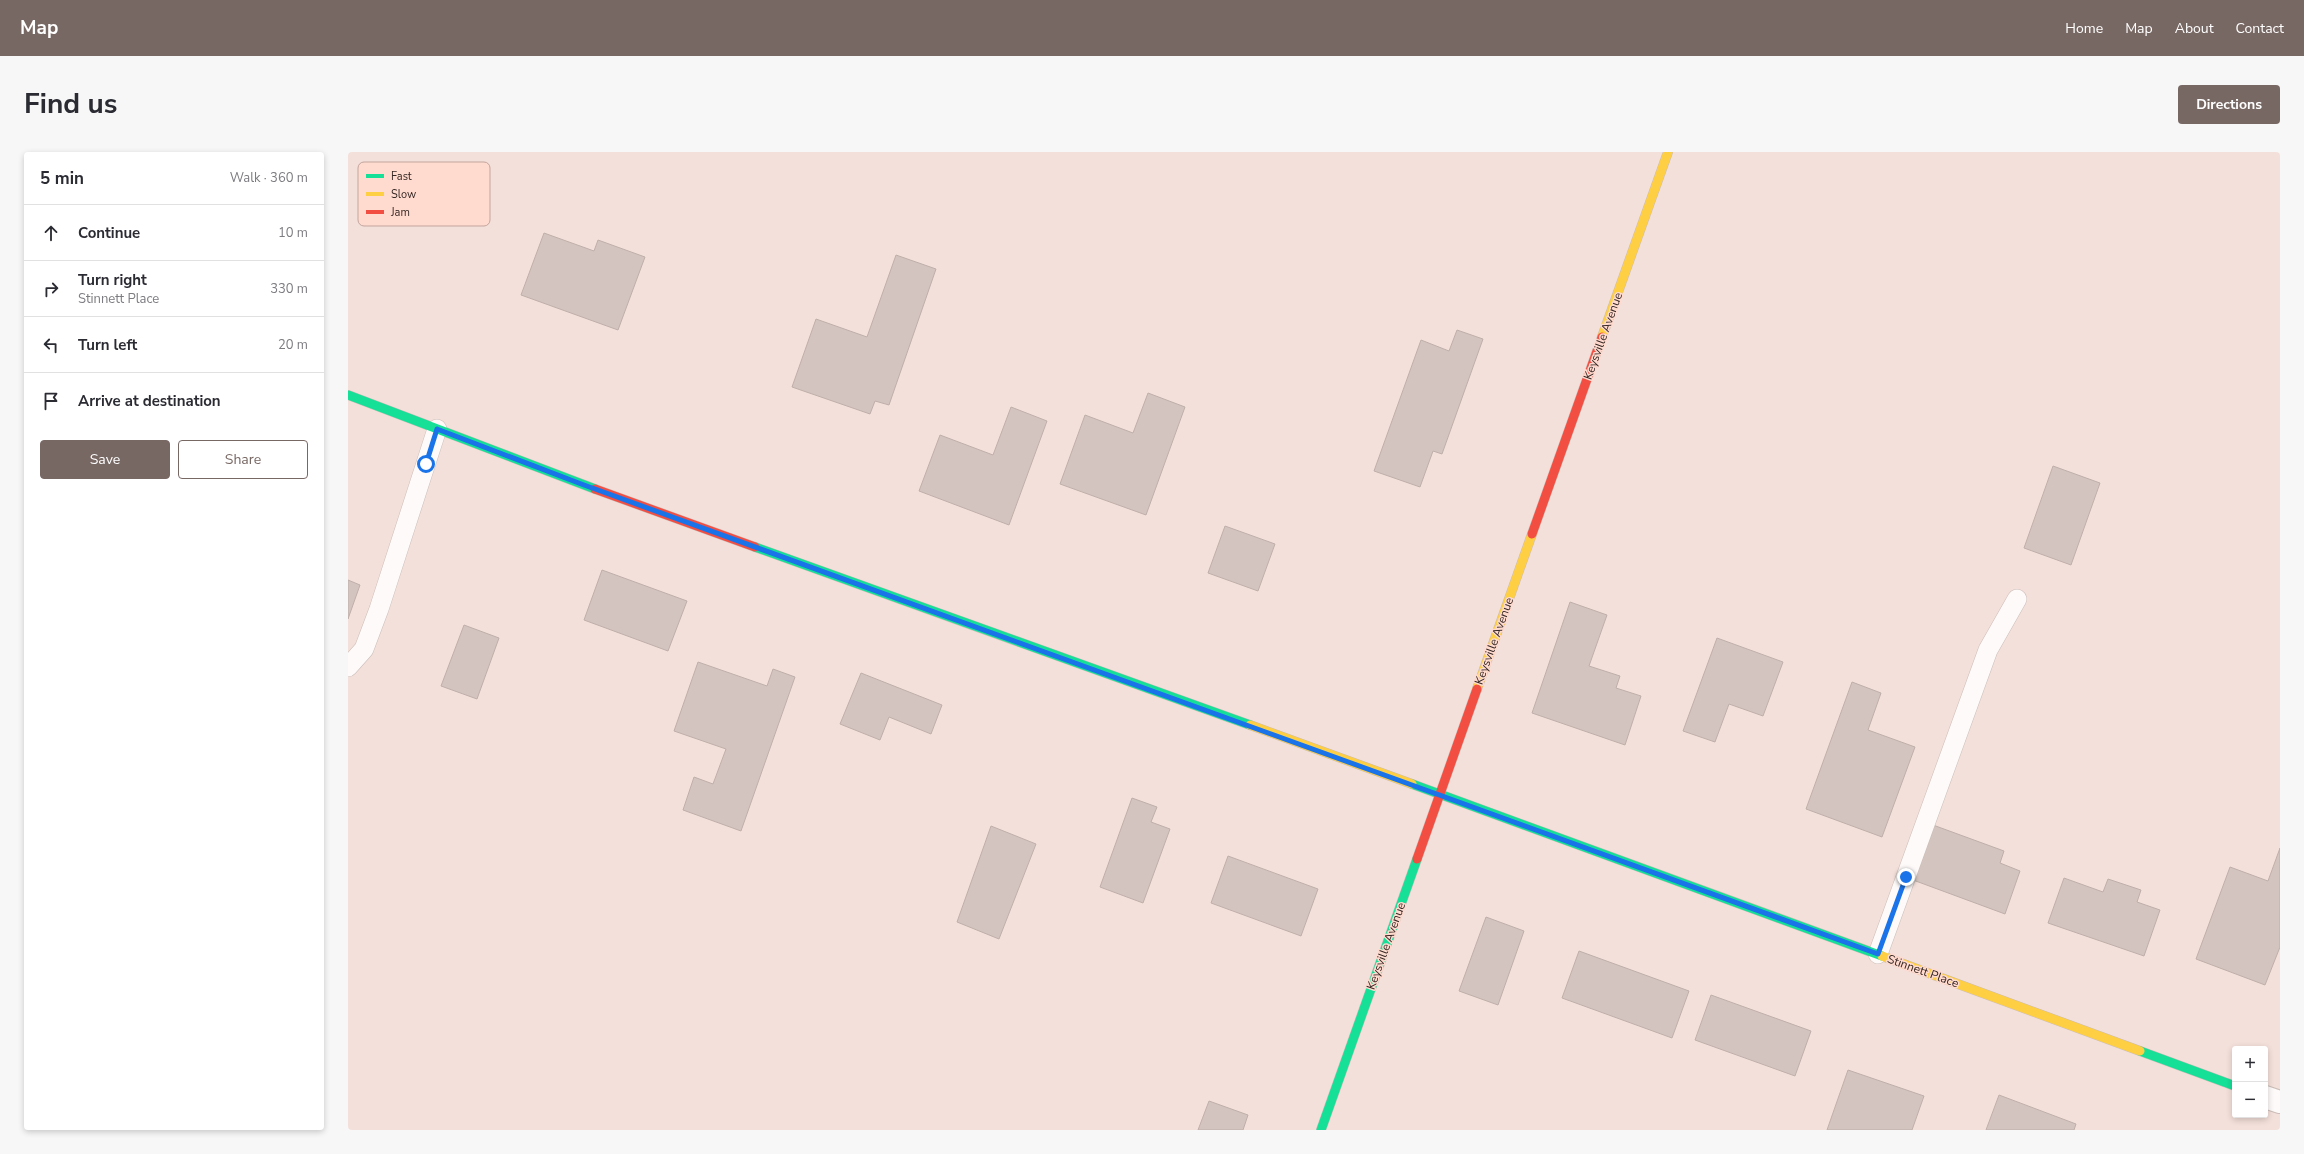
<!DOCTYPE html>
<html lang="en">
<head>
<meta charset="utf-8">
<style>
	body { margin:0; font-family:"Nunito Sans",sans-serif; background:#f7f7f7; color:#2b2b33 }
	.controls { position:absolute; right:12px; bottom:12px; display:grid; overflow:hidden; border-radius:4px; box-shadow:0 2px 6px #0003 }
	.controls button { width:36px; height:36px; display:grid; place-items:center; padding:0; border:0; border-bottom:1px solid #e1e1e2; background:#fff; color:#2b2b33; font:20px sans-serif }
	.stop { position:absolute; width:12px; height:12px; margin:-9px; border:3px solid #1a73e8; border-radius:50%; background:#fff }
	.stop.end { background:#1a73e8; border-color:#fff; box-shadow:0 1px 4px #0008 }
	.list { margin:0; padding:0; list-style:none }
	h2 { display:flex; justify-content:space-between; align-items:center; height:52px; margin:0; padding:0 16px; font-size:17px }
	h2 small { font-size:13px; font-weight:400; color:#7c7c81 }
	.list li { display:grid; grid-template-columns:26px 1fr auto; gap:12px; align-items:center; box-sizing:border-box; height:56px; padding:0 16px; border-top:1px solid #e1e1e2 }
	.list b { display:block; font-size:15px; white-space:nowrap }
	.list p { margin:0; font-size:13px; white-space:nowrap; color:#7c7c81 }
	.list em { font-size:13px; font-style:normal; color:#7c7c81 }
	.actions { display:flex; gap:8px; padding:12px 16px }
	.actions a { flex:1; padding:9px 0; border:1px solid #786864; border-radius:4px; text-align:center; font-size:14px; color:#786864 }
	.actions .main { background:#786864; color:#fff }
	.icon { flex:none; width:22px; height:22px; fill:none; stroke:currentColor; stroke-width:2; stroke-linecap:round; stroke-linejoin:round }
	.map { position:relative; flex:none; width:1932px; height:978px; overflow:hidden; border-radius:4px }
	header { display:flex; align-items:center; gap:24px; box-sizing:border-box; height:56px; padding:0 20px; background:#786864; color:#fff }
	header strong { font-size:19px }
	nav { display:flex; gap:22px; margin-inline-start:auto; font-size:14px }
	.intro { display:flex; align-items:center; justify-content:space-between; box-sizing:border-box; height:96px; padding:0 24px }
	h1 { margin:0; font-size:28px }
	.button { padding:10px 18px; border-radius:4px; background:#786864; color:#fff; font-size:14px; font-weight:700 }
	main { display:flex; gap:24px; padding:0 24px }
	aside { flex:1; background:#fff; border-radius:4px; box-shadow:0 2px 6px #0003 }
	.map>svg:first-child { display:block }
</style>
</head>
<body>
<header>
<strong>Map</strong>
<nav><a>Home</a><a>Map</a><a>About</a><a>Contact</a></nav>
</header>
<div class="intro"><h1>Find us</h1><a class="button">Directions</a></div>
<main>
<aside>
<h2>5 min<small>Walk · 360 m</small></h2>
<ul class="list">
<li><svg class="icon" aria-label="ahead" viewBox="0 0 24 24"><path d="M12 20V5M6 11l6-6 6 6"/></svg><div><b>Continue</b></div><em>10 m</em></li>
<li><svg class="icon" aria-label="right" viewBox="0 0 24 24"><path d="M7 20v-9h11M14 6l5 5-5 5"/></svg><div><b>Turn right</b><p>Stinnett Place</p></div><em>330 m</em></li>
<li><svg class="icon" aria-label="left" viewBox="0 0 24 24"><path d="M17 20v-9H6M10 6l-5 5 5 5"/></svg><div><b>Turn left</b></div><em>20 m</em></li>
<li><svg class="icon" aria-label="arrive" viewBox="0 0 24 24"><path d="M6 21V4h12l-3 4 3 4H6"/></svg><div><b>Arrive at destination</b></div></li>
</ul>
<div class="actions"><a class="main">Save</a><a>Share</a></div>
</aside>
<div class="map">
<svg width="1932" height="978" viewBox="0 0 1932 978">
	<rect width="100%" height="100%" fill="#f4e0da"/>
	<g fill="#d4c4bf" stroke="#bfafab">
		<polygon points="196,81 246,99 250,88 297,105 270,178 173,143"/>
		<polygon points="548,103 588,117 541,253 527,249 522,262 444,235 468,167 519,185"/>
		<polygon points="1109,178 1135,187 1094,302 1085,299 1072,335 1026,319 1073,188 1101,199"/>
		<polygon points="800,241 837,255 798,363 712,332 737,263 785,281"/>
		<polygon points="663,255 699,269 661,373 571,339 592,283 645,303"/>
		<polygon points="1705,314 1752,331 1723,413 1676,396"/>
		<polygon points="877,374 927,392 910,439 860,421"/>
		<polygon points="254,418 339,449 320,499 236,468"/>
		<polygon points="0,428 12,433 0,467"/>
		<polygon points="1222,450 1259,463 1241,514 1272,524 1268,536 1293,544 1277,593 1184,561"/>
		<polygon points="116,473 151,486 129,547 93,534"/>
		<polygon points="1369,486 1435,510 1415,564 1381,552 1367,590 1335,579"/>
		<polygon points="350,510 419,534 425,517 447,525 393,679 335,658 346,625 365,632 378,597 326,579"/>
		<polygon points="513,521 594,553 583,582 541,565 532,588 492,572"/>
		<polygon points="1504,530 1533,541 1520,578 1567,595 1534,685 1458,657"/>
		<polygon points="784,646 809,655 803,670 822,677 795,751 752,735"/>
		<polygon points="1585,673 1656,699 1652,711 1672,719 1657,762 1565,728"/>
		<polygon points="643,674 688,692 651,787 609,770"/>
		<polygon points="1932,696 1932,795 1917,833 1848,807 1882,715 1920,729"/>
		<polygon points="880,704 970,737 953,784 863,751"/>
		<polygon points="1716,726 1755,740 1760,727 1793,738 1789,750 1812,758 1796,804 1700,771"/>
		<polygon points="1138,765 1176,779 1150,853 1111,839"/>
		<polygon points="1231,799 1341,839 1324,886 1214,846"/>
		<polygon points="1363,843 1463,879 1447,924 1347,888"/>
		<polygon points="1500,918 1576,944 1564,978 1479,978"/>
		<polygon points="1651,943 1728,972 1726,978 1638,978"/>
		<polygon points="861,949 900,963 895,978 850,978"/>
	</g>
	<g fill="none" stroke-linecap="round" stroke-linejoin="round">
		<g stroke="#ccbdb8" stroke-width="20">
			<g id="lane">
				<polyline points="0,515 16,497 31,457 89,277"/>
				<polyline points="1530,802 1640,498 1669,447"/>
			</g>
		</g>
		<g stroke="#ccbdb8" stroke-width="24">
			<polyline id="street" points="1917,945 1932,950"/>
		</g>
		<g stroke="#ccbdb8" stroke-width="10">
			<g id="fast">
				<polyline points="0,243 247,337"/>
				<polyline points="407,395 902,573"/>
				<polyline points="1064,632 1534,804"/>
				<polyline points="1792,899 1887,934"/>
				<polyline points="973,978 1069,707"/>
			</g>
		</g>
		<g stroke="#ccbdb8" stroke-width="10">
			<g id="slow">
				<polyline points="1254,185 1320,0"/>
				<polyline points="1129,537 1184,382"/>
				<polyline points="902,573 1064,632"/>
				<polyline points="1534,804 1792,899"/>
			</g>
		</g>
		<g stroke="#ccbdb8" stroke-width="10">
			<g id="jam">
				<polyline points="247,337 407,395"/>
				<polyline points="1184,382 1254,185"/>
				<polyline points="1069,707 1129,537"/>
			</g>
		</g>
		<use href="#lane" stroke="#fdfaf9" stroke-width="19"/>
		<use href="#street" stroke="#fdfaf9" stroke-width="22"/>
		<use href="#fast" stroke="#16e098" stroke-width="9"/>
		<use href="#slow" stroke="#ffcf43" stroke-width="9"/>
		<use href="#jam" stroke="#f24e42" stroke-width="9"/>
	</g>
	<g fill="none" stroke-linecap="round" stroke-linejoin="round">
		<polyline stroke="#1a73e8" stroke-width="5" points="78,312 89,277 236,333 1530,802 1558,725"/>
	</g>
	<g text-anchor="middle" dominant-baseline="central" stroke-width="3" stroke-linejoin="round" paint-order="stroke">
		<g font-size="12" fill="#362824" stroke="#ffdacf">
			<text transform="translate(1255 184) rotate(-70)">Keysville Avenue</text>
			<text transform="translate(1146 489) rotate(-70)">Keysville Avenue</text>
			<text transform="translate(1038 794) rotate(-70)">Keysville Avenue</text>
			<text transform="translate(1575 819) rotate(20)">Stinnett Place</text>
		</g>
	</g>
	<rect x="10" y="10" width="132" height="64" rx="6" fill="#ffdacf" stroke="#c3a59c" stroke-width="1"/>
	<rect x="18" y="22" width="18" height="4" fill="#16e098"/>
	<rect x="18" y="40" width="18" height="4" fill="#ffcf43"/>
	<rect x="18" y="58" width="18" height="4" fill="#f24e42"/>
	<g font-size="11" fill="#362824">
		<text x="43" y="28">Fast</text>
		<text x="43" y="46">Slow</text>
		<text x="43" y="64">Jam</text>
	</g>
</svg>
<div class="controls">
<button>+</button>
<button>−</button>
</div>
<div class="stop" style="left:78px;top:312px"></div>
<div class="stop end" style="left:1558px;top:725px"></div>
</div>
</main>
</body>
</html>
